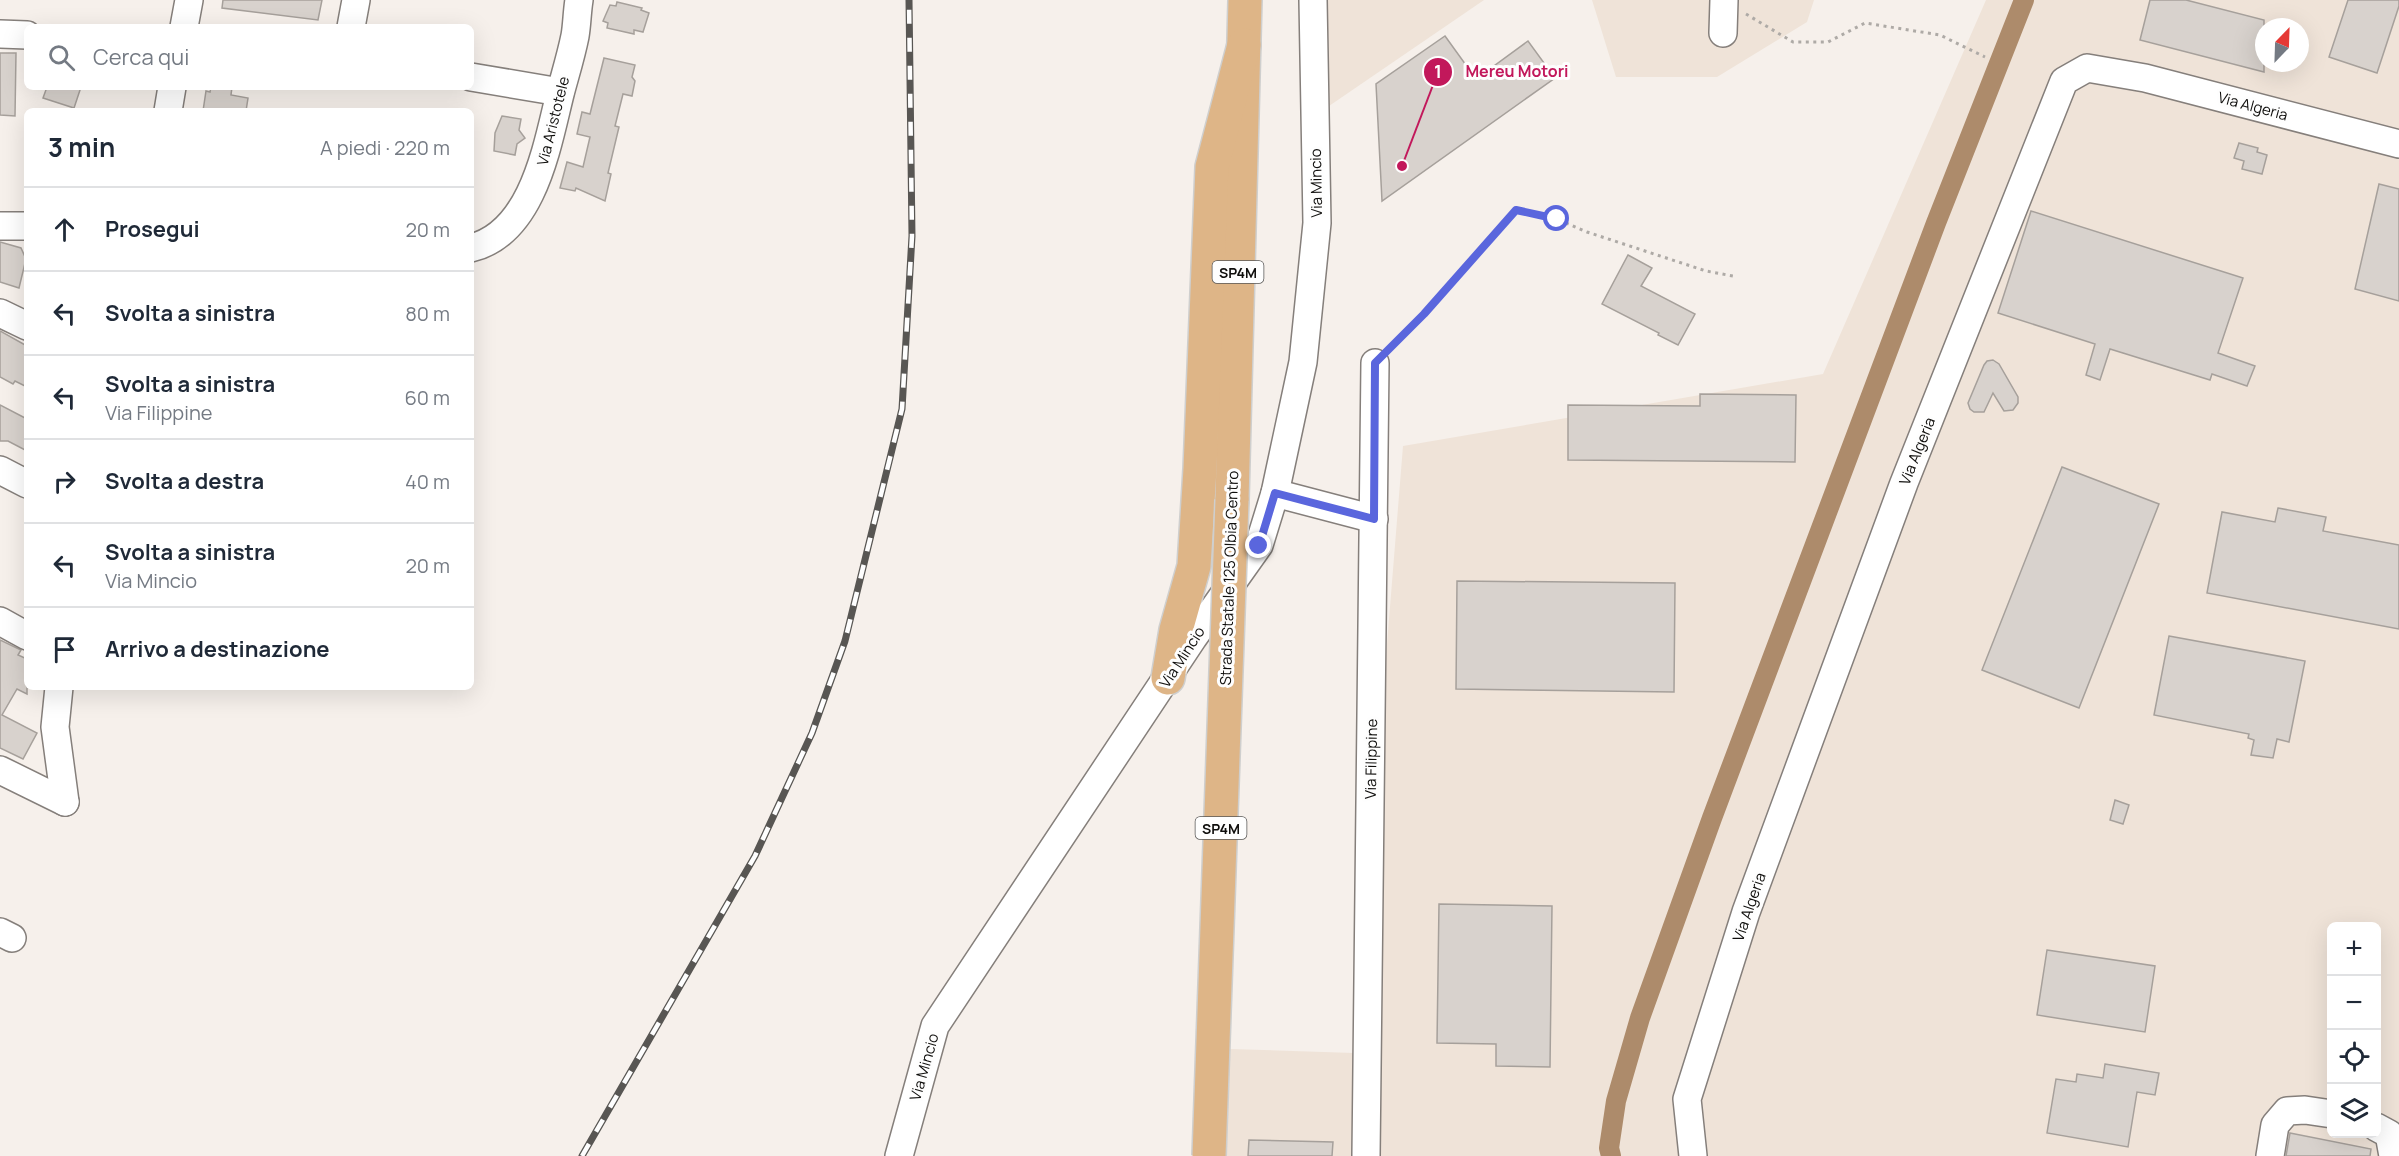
<!DOCTYPE html>
<html lang="it">
<head>
<meta charset="utf-8">
<style>
	body { margin:0; font-family:Manrope,sans-serif; background:#f6f6f7; color:#1f2937 }
	.controls { position:absolute; right:18px; bottom:18px; display:grid; overflow:hidden; border-radius:9px; box-shadow:0 6px 24px #0002 }
	.controls button { width:54px; height:54px; display:grid; place-items:center; padding:0; border:0; border-bottom:2px solid #e0e1e3; background:#fff; color:#1f2937; font:30px sans-serif }
	.compass { position:absolute; left:2255px; top:18px; width:54px; height:54px; border-radius:50%; background:#fff; box-shadow:0 6px 24px #0002; rotate:23deg }
	.stop { position:absolute; width:18px; height:18px; margin:-14px; border:4px solid #5a66dd; border-radius:50%; background:#fff }
	.stop.end { background:#5a66dd; border-color:#fff; box-shadow:0 2px 6px #0008 }
	.list { margin:0; padding:0; list-style:none }
	h2 { display:flex; justify-content:space-between; align-items:center; height:78px; margin:0; padding:0 24px; font-size:26px }
	h2 small { font-size:20px; font-weight:400; color:#747a83 }
	.list li { display:grid; grid-template-columns:39px 1fr auto; gap:18px; align-items:center; box-sizing:border-box; height:84px; padding:0 24px; border-top:2px solid #e0e1e3 }
	.list b { display:block; font-size:22px; white-space:nowrap }
	.list p { margin:0; font-size:20px; white-space:nowrap; color:#747a83 }
	.list em { font-size:20px; font-style:normal; color:#747a83 }
	.icon { flex:none; width:33px; height:33px; fill:none; stroke:currentColor; stroke-width:2; stroke-linecap:round; stroke-linejoin:round }
	.map { position:relative; flex:none; width:2399px; height:1156px; overflow:hidden }
	.search { position:absolute; background:#fff; box-shadow:0 6px 24px #0002; left:24px; top:24px; width:450px; height:66px; display:flex; align-items:center; gap:15px; box-sizing:border-box; padding:0 21px; border-radius:9px; color:#747a83; font-size:22px }
	.panel { position:absolute; background:#fff; box-shadow:0 6px 24px #0002; left:24px; top:108px; width:450px; height:582px; border-radius:9px }
	.map>svg:first-child { display:block }
</style>
</head>
<body>
<div class="map">
<svg width="2399" height="1156" viewBox="0 0 2399 1156">
	<rect width="100%" height="100%" fill="#f6f0eb"/>
	<g fill="#efe3d8" fill-rule="evenodd">
		<polygon points="1315,0 1484,0 1310,119"/>
		<polygon points="1592,0 1814,0 1807,22 1717,77 1616,77"/>
		<path d="M1986,0H2399V1156H1225L1230,1049L1354,1053L1403,446L1823,374ZM2264,27H2300V63H2264ZM2332,926H2376V1134H2332Z"/>
	</g>
	<g fill="none" stroke-linecap="round" stroke-linejoin="round">
		<polyline stroke="#ad8b6b" stroke-width="20" points="1611,1156 1609,1148 1616,1101 1640,1018 1712,818 1936,223 2024,0"/>
	</g>
	<g fill="#d8d2cd" stroke="#a6a09b" stroke-width="1.5">
		<polygon points="223,0 322,0 318,20 222,8"/>
		<polygon points="2150,0 2186,0 2264,20 2264,72 2140,40"/>
		<polygon points="2348,0 2399,0 2399,6 2377,73 2329,57"/>
		<polygon points="617,2 642,8 641,10 649,13 643,32 634,30 634,34 607,28 608,23 603,21 610,5 616,6"/>
		<polygon points="1445,36 1476,79 1528,41 1555,78 1382,201 1376,84"/>
		<polygon points="0,53 16,53 15,116 0,115"/>
		<polygon points="604,58 635,65 632,77 635,81 632,96 623,94 615,126 619,127 608,173 611,174 605,201 576,188 575,191 560,188 567,162 583,167 590,137 577,134 582,112 590,114"/>
		<polygon points="47,87 81,87 74,108 43,98"/>
		<polygon points="211,87 232,87 231,95 248,98 246,111 203,111 206,91 210,92"/>
		<polygon points="502,116 521,119 519,130 525,138 517,144 515,155 494,151 495,133"/>
		<polygon points="2239,143 2258,148 2257,152 2267,155 2262,174 2242,169 2244,161 2234,158"/>
		<polygon points="2379,184 2399,189 2399,301 2355,289"/>
		<polygon points="2031,211 2243,278 2218,353 2255,366 2247,386 2212,374 2210,380 2110,349 2100,380 2086,375 2095,344 1998,313"/>
		<polygon points="0,242 21,248 26,259 19,288 0,282"/>
		<polygon points="1628,255 1652,268 1641,286 1695,314 1678,345 1658,335 1659,333 1602,304"/>
		<polygon points="0,331 27,346 27,387 15,381 13,384 0,377"/>
		<polygon points="1993,360 1999,364 2018,397 2018,403 2013,410 2004,411 1993,393 1984,412 1974,412 1970,409 1968,403 1984,365 1987,361"/>
		<polygon points="1700,394 1796,395 1795,462 1568,460 1568,405 1700,406"/>
		<polygon points="0,405 27,419 27,451 8,441 0,441"/>
		<polygon points="2062,467 2159,504 2079,708 1982,670"/>
		<polygon points="2278,508 2326,517 2323,531 2399,545 2399,629 2207,593 2222,512 2275,522"/>
		<polygon points="1457,581 1675,583 1674,692 1456,689"/>
		<polygon points="2169,636 2305,661 2289,742 2277,739 2273,758 2251,755 2254,740 2248,738 2249,734 2154,715"/>
		<polygon points="0,640 21,650 18,655 27,659 27,694 17,689 2,715 37,733 23,759 0,748"/>
		<polygon points="2115,800 2129,805 2123,824 2110,820"/>
		<polygon points="1439,904 1552,906 1550,1067 1496,1066 1496,1044 1437,1043"/>
		<polygon points="2047,950 2155,966 2145,1032 2037,1015"/>
		<polygon points="2105,1064 2159,1073 2155,1095 2137,1092 2128,1147 2047,1133 2056,1079 2076,1082 2077,1074 2103,1078"/>
		<polygon points="2290,1133 2371,1149 2370,1156 2286,1156"/>
		<polygon points="1249,1140 1333,1142 1332,1156 1248,1156"/>
	</g>
	<g fill="none" stroke-linecap="round" stroke-linejoin="round">
		<g stroke="#857f7b" stroke-width="30">
			<g id="minor">
				<polyline points="184,27 189,0"/>
				<polyline points="351,27 356,0"/>
				<polyline points="1723,33 1724,0"/>
				<polyline points="0,34 27,35"/>
				<polyline points="471,77 560,92"/>
				<polyline points="168,111 172,87"/>
				<polyline points="0,226 27,226"/>
				<path d="M471,248C533,233 547,146 560,94C565,75 571,56 575,36C577,25 577,12 579,0"/>
				<polyline points="0,313 27,326"/>
				<polyline points="0,470 27,484"/>
				<polyline points="1275,493 1374,519"/>
				<polyline points="0,621 27,636"/>
				<polyline points="59,687 55,727 65,802"/>
				<polyline points="0,770 65,802"/>
				<polyline points="0,932 12,938"/>
				<polyline points="2376,1127 2389,1134 2393,1156"/>
				<polyline points="899,1156 935,1026 1193,638 1259,545 1275,493 1303,362 1317,223 1313,0"/>
				<polyline points="1366,1156 1375,363"/>
				<polyline points="1693,1156 1687,1099 1746,912 1904,483 2064,81 2087,68 2145,78 2399,144"/>
				<polyline points="2270,1156 2275,1125 2287,1111 2305,1110 2332,1114"/>
			</g>
		</g>
		<g stroke="#cfcfce" stroke-width="36">
			<g id="major">
				<polyline points="1232,500 1245,0"/>
				<polyline points="1168,678 1176,630 1194,566 1200,469 1212,167 1244,45"/>
			</g>
		</g>
		<g stroke="#aeaaa6" stroke-width="3" stroke-dasharray="3 4.5" stroke-linecap="butt">
			<polyline points="1746,14 1793,42 1828,42 1865,23 1940,35 1985,57"/>
			<polyline points="1389,349 1423,314 1516,210 1557,219 1587,232 1706,271 1733,276"/>
		</g>
		<use href="#minor" stroke="#fff" stroke-width="27"/>
		<use href="#major" stroke="#deb587" stroke-width="33"/>
		<g stroke="#585653" stroke-width="7">
			<polyline id="rail" points="582,1156 755,856 812,733 845,641 902,409 912,236 909,0"/>
		</g>
		<use href="#rail" stroke="#fefefe" stroke-width="4.5" stroke-dasharray="14" stroke-linecap="butt"/>
		<g stroke="#cfcfce" stroke-width="36" stroke-linecap="butt">
			<polyline id="major-bridge" points="1209,1156 1232,500"/>
		</g>
		<use href="#major-bridge" stroke="#deb587" stroke-width="33"/>
	</g>
	<g fill="none" stroke-linecap="round" stroke-linejoin="round">
		<polyline stroke="#5a66dd" stroke-width="8" points="1259,546 1275,493 1374,519 1375,363 1424,314 1516,210 1557,219"/>
	</g>
	<g text-anchor="middle" dominant-baseline="central" stroke-width="6" stroke-linejoin="round" paint-order="stroke">
		<g fill="#fefefe" stroke="#575655" stroke-width="1.5">
			<rect x="1212.5" y="261" width="51" height="22" rx="4.5"/>
			<rect x="1195.5" y="817" width="51" height="22" rx="4.5"/>
		</g>
		<g font-size="14" font-weight="bold" fill="#0f0e0c">
			<text x="1238" y="272">SP4M</text>
			<text x="1221" y="828">SP4M</text>
		</g>
		<g font-size="15" fill="#0f0e0c" stroke="#fefefe">
			<text transform="translate(2253 106) rotate(15)">Via Algeria</text>
			<text transform="translate(553 121) rotate(-76)">Via Aristotele</text>
			<text transform="translate(1316 183) rotate(-91)">Via Mincio</text>
			<text transform="translate(1917 451) rotate(-68)">Via Algeria</text>
			<text transform="translate(1229 578) rotate(-88)">Strada Statale 125 Olbia Centro</text>
			<text transform="translate(1182 657) rotate(-57)">Via Mincio</text>
			<text transform="translate(1371 759) rotate(-89)">Via Filippine</text>
			<text transform="translate(1749 907) rotate(-71)">Via Algeria</text>
			<text transform="translate(924 1067) rotate(-74)">Via Mincio</text>
		</g>
	</g>
	<path fill="none" stroke="#c2185b" stroke-width="2" d="M1402 166L1438 72"/>
	<g fill="#c2185b" stroke="#fefefe" stroke-width="2">
		<circle cx="1402" cy="166" r="6"/>
		<circle cx="1438" cy="72" r="15"/>
	</g>
	<g font-size="18" text-anchor="middle" font-weight="bold" fill="#fff">
		<text x="1438" y="78">1</text>
	</g>
	<g font-size="16" text-anchor="middle" font-weight="bold" fill="#c2185b" stroke="#fefefe" stroke-width="6" stroke-linejoin="round" paint-order="stroke">
		<text x="1517" y="77">Mereu Motori</text>
	</g>
</svg>
<div class="controls">
<button>+</button>
<button>−</button>
<button><svg class="icon" aria-label="locate" viewBox="0 0 24 24"><circle cx="12" cy="12" r="6"/><path d="M12 2v4M12 18v4M2 12h4M18 12h4"/></svg></button>
<button><svg class="icon" aria-label="layers" viewBox="0 0 24 24"><path d="M12 4l9 5-9 5-9-5zM3 14l9 5 9-5"/></svg></button>
</div>
<svg class="compass" viewBox="-18 -18 36 36"><path d="M0-13l5 13h-10z" fill="#e53935"/><path d="M0 13l5-13h-10z" fill="#747a83"/></svg>
<div class="stop" style="left:1557px;top:219px"></div>
<div class="stop end" style="left:1259px;top:546px"></div>
<div class="search"><svg class="icon" aria-label="search" viewBox="0 0 24 24"><circle cx="10" cy="10" r="6"/><path d="M15 15l6 6"/></svg>Cerca qui</div>
<section class="panel">
<h2>3 min<small>A piedi · 220 m</small></h2>
<ul class="list">
<li><svg class="icon" aria-label="ahead" viewBox="0 0 24 24"><path d="M12 20V5M6 11l6-6 6 6"/></svg><div><b>Prosegui</b></div><em>20 m</em></li>
<li><svg class="icon" aria-label="left" viewBox="0 0 24 24"><path d="M17 20v-9H6M10 6l-5 5 5 5"/></svg><div><b>Svolta a sinistra</b></div><em>80 m</em></li>
<li><svg class="icon" aria-label="left" viewBox="0 0 24 24"><path d="M17 20v-9H6M10 6l-5 5 5 5"/></svg><div><b>Svolta a sinistra</b><p>Via Filippine</p></div><em>60 m</em></li>
<li><svg class="icon" aria-label="right" viewBox="0 0 24 24"><path d="M7 20v-9h11M14 6l5 5-5 5"/></svg><div><b>Svolta a destra</b></div><em>40 m</em></li>
<li><svg class="icon" aria-label="left" viewBox="0 0 24 24"><path d="M17 20v-9H6M10 6l-5 5 5 5"/></svg><div><b>Svolta a sinistra</b><p>Via Mincio</p></div><em>20 m</em></li>
<li><svg class="icon" aria-label="arrive" viewBox="0 0 24 24"><path d="M6 21V4h12l-3 4 3 4H6"/></svg><div><b>Arrivo a destinazione</b></div></li>
</ul>
</section>
</div>
</body>
</html>
